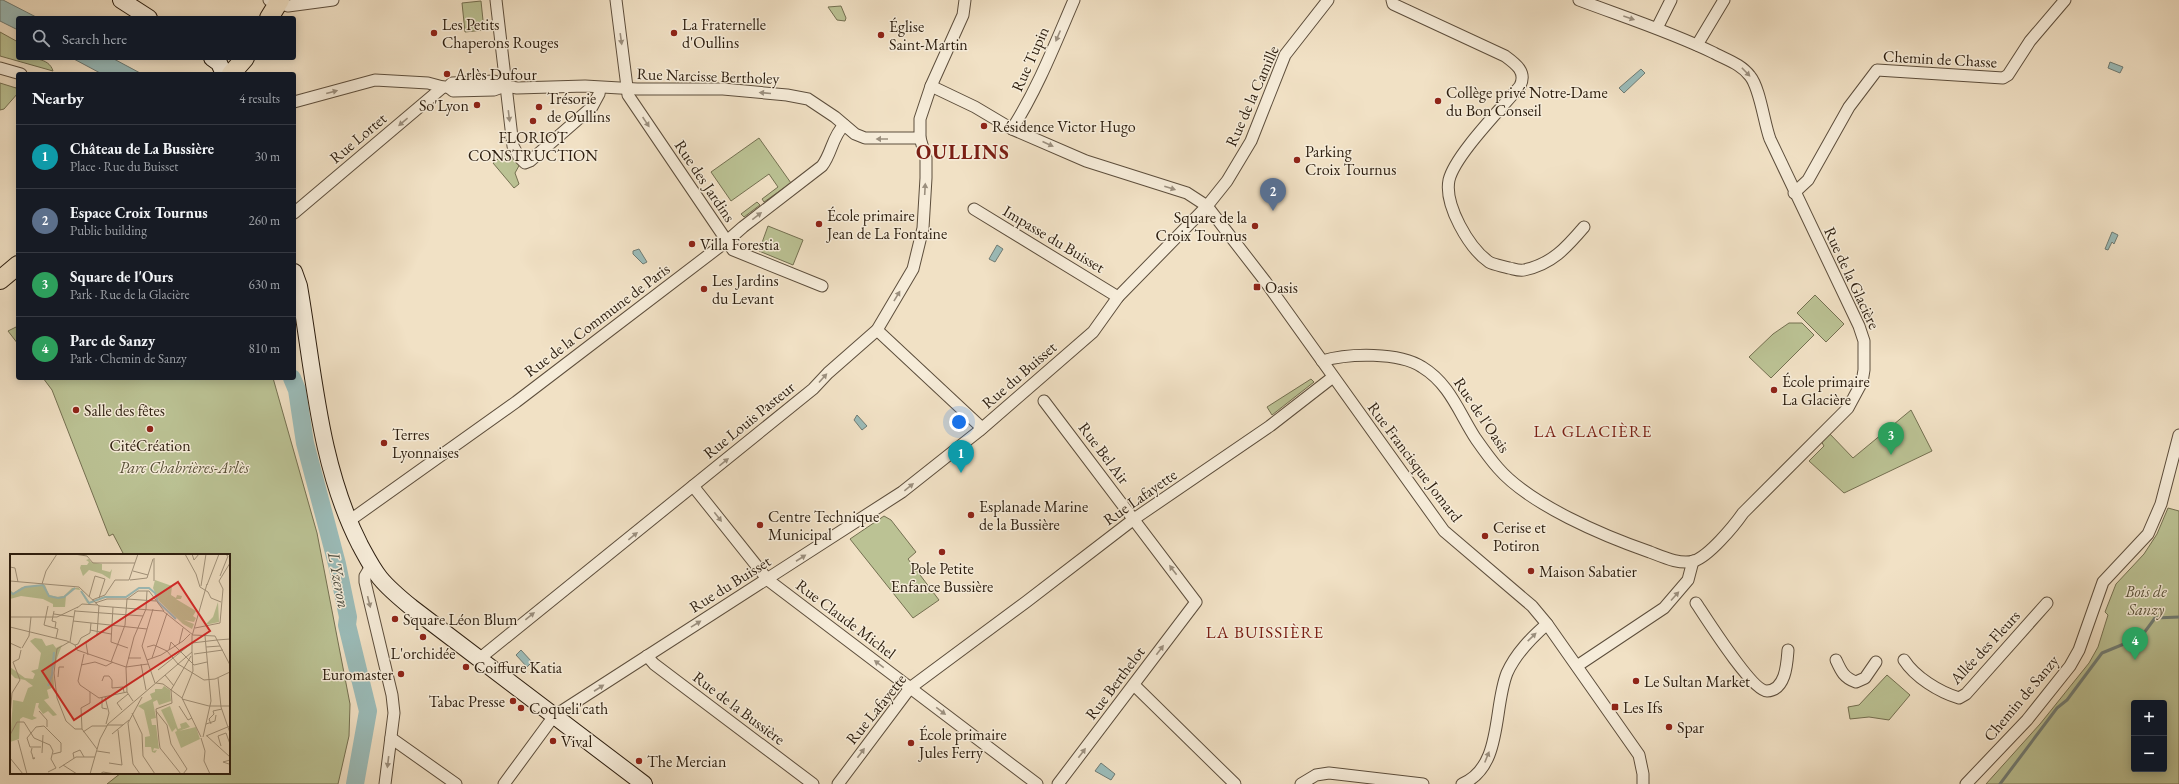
<!DOCTYPE html>
<html lang="en">
<head>
<meta charset="utf-8">
<style>
	body { margin:0; font-family:"EB Garamond",serif; background:#242831; color:#f1f3f6 }
	.controls { position:absolute; right:12px; bottom:12px; display:grid; overflow:hidden; border-radius:4px; box-shadow:0 2px 10px #0003 }
	.controls button { width:36px; height:36px; display:grid; place-items:center; padding:0; border:0; border-bottom:1px solid #363941; background:#171b24; color:#f1f3f6; font:20px sans-serif }
	.you { position:absolute; left:959px; top:422px; width:14px; height:14px; margin:-10px; border:3px solid #fff; border-radius:50%; background:#1a73e8; box-shadow:0 0 0 6px #1a73e833 }
	.badge { display:grid; place-items:center; width:26px; height:26px; border-radius:50%; background:#c59692; color:#fff; font-size:13px; font-weight:700 }
	.pin { position:absolute; translate:-50% -33px; filter:drop-shadow(0 1px 2px #0008) }
	.pin::after { content:''; position:absolute; top:21px; width:14px; height:12px; background:inherit; clip-path:polygon(0 0,100% 0,50% 100%) }
	.list { margin:0; padding:0; list-style:none }
	h2 { display:flex; justify-content:space-between; align-items:center; height:52px; margin:0; padding:0 16px; font-size:17px }
	h2 small { font-size:13px; font-weight:400; color:#9ea1a6 }
	.list li { display:grid; grid-template-columns:26px 1fr auto; gap:12px; align-items:center; box-sizing:border-box; height:64px; padding:0 16px; border-top:1px solid #363941 }
	.list b { display:block; font-size:15px; white-space:nowrap }
	.list p { margin:0; font-size:13px; white-space:nowrap; color:#9ea1a6 }
	.list em { font-size:13px; font-style:normal; color:#9ea1a6 }
	.icon { flex:none; width:22px; height:22px; fill:none; stroke:currentColor; stroke-width:2; stroke-linecap:round; stroke-linejoin:round }
	.map { position:relative; flex:none; width:2179px; height:784px; overflow:hidden }
	.search { position:absolute; background:#171b24; box-shadow:0 2px 10px #0003; left:16px; top:16px; width:280px; height:44px; display:flex; align-items:center; gap:10px; box-sizing:border-box; padding:0 14px; border-radius:4px; color:#9ea1a6; font-size:15px }
	.panel { position:absolute; background:#171b24; box-shadow:0 2px 10px #0003; left:16px; top:72px; width:280px; height:308px; border-radius:4px }
	.map>svg:first-child { display:block }
</style>
</head>
<body>
<div class="map">
<svg width="2179" height="784" viewBox="0 0 2179 784">
	<rect width="100%" height="100%" fill="#f1e1c5"/>
	<filter id="stains"><feTurbulence type="fractalNoise" baseFrequency=".005" numOctaves="4"/><feColorMatrix values="0 0 0 0 .2 0 0 0 0 .09 0 0 0 0 .02 0 0 0 .5 -.17"/></filter>
	<radialGradient id="worn" r=".72"><stop offset=".6" stop-color="#630" stop-opacity="0"/><stop offset="1" stop-color="#630" stop-opacity=".3"/></radialGradient>
	<g fill="#bbc294" stroke="#747051" fill-rule="evenodd">
		<polygon points="481,1 484,30 465,32 462,3"/>
		<polygon points="841,6 846,18 845,21 837,20 828,7"/>
		<path d="M0,32L18,42V58C30,58 49,57 53,71L0,56Z"/>
		<polygon points="18,82 18,93 4,109 0,110 0,83 16,88"/>
		<polygon points="759,138 791,183 764,202 762,199 778,187 769,174 731,201 711,172"/>
		<polygon points="509,150 520,164 515,173 519,184 514,188 493,163"/>
		<polygon points="757,202 760,205 744,217 741,214"/>
		<polygon points="768,226 803,240 793,265 759,251"/>
		<polygon points="1815,295 1844,324 1826,342 1797,313"/>
		<polygon points="1789,323 1802,323 1814,335 1771,378 1749,357 1773,334"/>
		<polygon points="18,326 18,344 8,331"/>
		<polygon points="43,378 273,378 317,533 350,704 349,736 338,784 107,784 121,773 229,773 229,555 124,555 113,534 109,536 52,390"/>
		<polygon points="1311,379 1314,382 1272,415 1267,407"/>
		<polygon points="1911,410 1932,451 1844,493 1809,461 1824,446 1821,441 1829,433 1853,458"/>
		<path d="M2168,508L2179,511V784H1986L2040,724L2089,663L2098,647L2108,615L2105,612L2116,584L2144,554L2157,534ZM2134,703H2164V769H2134Z"/>
		<polygon points="884,516 891,520 916,552 908,559 939,600 913,618 850,539"/>
		<polygon points="1887,675 1910,695 1889,720 1869,717 1850,719 1848,707 1859,705"/>
	</g>
	<g fill="#9bbcb9" stroke="#6f7c75">
		<polygon points="0,0 3,0 38,18 18,18 18,30 0,21"/>
		<polygon points="72,58 112,58 142,74 102,74"/>
		<polygon points="2110,62 2123,67 2120,73 2108,68"/>
		<polygon points="1641,69 1645,73 1624,93 1619,88"/>
		<polygon points="2112,232 2118,235 2114,244 2112,242 2108,250 2105,249"/>
		<polygon points="997,245 1003,249 995,262 989,259"/>
		<polygon points="639,249 647,262 643,264 633,254 633,251"/>
		<polygon points="857,415 867,426 862,430 854,420"/>
		<polygon points="521,650 532,662 527,667 516,655"/>
		<polygon points="1101,763 1115,774 1111,780 1095,771"/>
	</g>
	<g fill="none" stroke-linecap="round" stroke-linejoin="round">
		<polyline stroke="#6f7c75" stroke-width="3" points="2000,784 2057,708 2067,700 2102,653 2141,637 2155,618 2179,617"/>
		<polyline stroke="#9bbcb9" stroke-width="18" points="292,378 297,390 305,443 337,564 348,617 347,625 368,711 355,784"/>
		<g stroke="#5d4e3c" stroke-width="13">
			<g id="minor">
				<polyline points="269,0 288,6 333,0"/>
				<polyline points="496,0 513,146 519,157 525,163 530,161 592,107 599,94 600,88"/>
				<polyline points="616,0 628,95 733,250 822,286"/>
				<path d="M1392,0L1393,4L1505,56C1516,64 1527,72 1520,86C1502,108 1455,155 1449,180C1444,205 1469,248 1489,262C1494,265 1503,266 1509,268C1514,269 1519,271 1524,270C1552,264 1566,248 1584,227"/>
				<polyline points="1657,28 1671,0"/>
				<polyline points="1697,45 1724,0"/>
				<polyline points="0,68 21,74"/>
				<polyline points="931,86 975,107 1012,129 1086,161 1187,193 1207,206 1265,281 1444,531 1532,606 1547,624 1639,755 1643,774 1643,784"/>
				<polyline points="448,87 453,91 494,90 505,86"/>
				<polyline points="294,102 375,80 428,83 443,87 448,87 452,83 494,81 505,86 517,88 585,86 637,89 723,89 787,95 808,99 835,117 855,134 865,138 920,138"/>
				<path d="M1012,129C1038,88 1055,44 1074,0"/>
				<polyline points="1794,193 1808,180 1849,107 1877,70 2003,78 2008,75 2030,41 2065,0"/>
				<polyline points="974,209 1118,297"/>
				<polyline points="294,213 443,87"/>
				<polyline points="877,330 982,428"/>
				<path d="M1322,361C1349,353 1399,352 1422,367C1450,384 1459,413 1476,439C1483,449 1490,459 1498,468C1530,505 1604,536 1650,552C1663,557 1680,565 1694,561C1709,556 1734,526 1743,513L1848,408L1862,382L1864,370V341L1859,326L1770,139C1764,123 1760,88 1750,76C1741,64 1727,60 1714,53C1671,32 1624,17 1579,0"/>
				<polyline points="1044,401 1196,602 1058,784"/>
				<polyline points="693,486 768,580 1037,784"/>
				<path d="M349,521L516,402L727,241L743,227L822,166C832,153 832,137 844,125"/>
				<polyline points="371,566 365,576 365,582 392,695 394,713 385,784"/>
				<path d="M1696,603C1706,618 1752,691 1767,691C1786,690 1787,663 1788,650"/>
				<polyline points="647,656 654,664 813,784"/>
				<polyline points="479,659 813,389 828,373 877,330 913,269 923,228 926,178 926,158 920,138 920,119 931,86 963,15 965,0"/>
				<path d="M1836,660C1841,671 1844,678 1856,682L1865,678L1876,662"/>
				<path d="M1904,660C1915,677 1939,692 1959,698L1966,694L2047,603"/>
				<polyline points="1577,666 1664,608 1688,580 1693,561"/>
				<polyline points="1134,685 1235,784"/>
				<polyline points="391,738 456,784"/>
				<polyline points="504,784 554,716 902,492 979,431 1093,332 1118,297 1207,206 1227,181 1251,141 1285,55 1328,0"/>
				<polyline points="838,784 910,688 1026,602 1134,519 1270,426 1333,377"/>
				<polyline points="1301,784 1316,775 1329,773 1423,784"/>
				<path d="M1462,784C1503,767 1493,708 1507,673C1516,653 1531,638 1547,624"/>
				<polyline points="1966,784 2027,720 2070,666 2079,650 2103,582 2148,534 2161,504 2179,435"/>
			</g>
		</g>
		<g stroke="#2c1d0e" stroke-width="18">
			<g id="secondary">
				<polyline points="121,0 149,18"/>
				<polyline points="212,58 219,63 224,74"/>
				<path d="M294,272L299,286C314,373 319,465 360,545C366,556 372,568 380,578C389,589 400,598 411,607L644,784"/>
			</g>
		</g>
		<g stroke="#2c1d0e" stroke-width="20">
			<g id="primary">
				<polyline points="269,18 280,0"/>
				<polyline points="231,74 245,58"/>
				<polyline points="0,280 18,265"/>
			</g>
		</g>
		<use href="#minor" stroke="#f6ecd9" stroke-width="11"/>
		<use href="#secondary" stroke="#f6ecd9" stroke-width="16"/>
		<use href="#primary" stroke="#f1e1c5" stroke-width="18"/>
	</g>
	<defs><path id="oneway-solid" d="M-6-.8H1V-3.2L6.5 0L1 3.2V.8H-6Z"/></defs>
	<g fill="#9b8f7e">
		<use href="#oneway-solid" transform="translate(1629 18) rotate(19)"/>
		<use href="#oneway-solid" transform="translate(1058 36) rotate(113)"/>
		<use href="#oneway-solid" transform="translate(621 39) rotate(82)"/>
		<use href="#oneway-solid" transform="translate(1746 72) rotate(46)"/>
		<use href="#oneway-solid" transform="translate(332 92) rotate(-15)"/>
		<use href="#oneway-solid" transform="translate(765 93) rotate(-175)"/>
		<use href="#oneway-solid" transform="translate(509 116) rotate(83)"/>
		<use href="#oneway-solid" transform="translate(403 122) rotate(140)"/>
		<use href="#oneway-solid" transform="translate(646 122) rotate(56)"/>
		<use href="#oneway-solid" transform="translate(882 139) rotate(-180)"/>
		<use href="#oneway-solid" transform="translate(1048 144) rotate(24)"/>
		<use href="#oneway-solid" transform="translate(1170 188) rotate(18)"/>
		<use href="#oneway-solid" transform="translate(925 189) rotate(-87)"/>
		<use href="#oneway-solid" transform="translate(757 216) rotate(-38)"/>
		<use href="#oneway-solid" transform="translate(897 296) rotate(-59)"/>
		<use href="#oneway-solid" transform="translate(823 378) rotate(-48)"/>
		<use href="#oneway-solid" transform="translate(724 462) rotate(-39)"/>
		<use href="#oneway-solid" transform="translate(909 487) rotate(-39)"/>
		<use href="#oneway-solid" transform="translate(718 517) rotate(52)"/>
		<use href="#oneway-solid" transform="translate(633 536) rotate(-39)"/>
		<use href="#oneway-solid" transform="translate(801 558) rotate(-33)"/>
		<use href="#oneway-solid" transform="translate(1173 570) rotate(-127)"/>
		<use href="#oneway-solid" transform="translate(1675 596) rotate(-48)"/>
		<use href="#oneway-solid" transform="translate(369 602) rotate(76)"/>
		<use href="#oneway-solid" transform="translate(530 616) rotate(-39)"/>
		<use href="#oneway-solid" transform="translate(696 624) rotate(-32)"/>
		<use href="#oneway-solid" transform="translate(1532 637) rotate(-44)"/>
		<use href="#oneway-solid" transform="translate(1160 650) rotate(-53)"/>
		<use href="#oneway-solid" transform="translate(879 664) rotate(-143)"/>
		<use href="#oneway-solid" transform="translate(599 688) rotate(-33)"/>
		<use href="#oneway-solid" transform="translate(941 711) rotate(37)"/>
		<use href="#oneway-solid" transform="translate(861 753) rotate(-53)"/>
		<use href="#oneway-solid" transform="translate(1082 753) rotate(-53)"/>
		<use href="#oneway-solid" transform="translate(1487 757) rotate(-68)"/>
		<use href="#oneway-solid" transform="translate(388 762) rotate(97)"/>
	</g>
	<g fill="#8f2418" stroke="#f6ecd9" stroke-width="1.5">
		<circle cx="434" cy="33" r="4"/>
		<circle cx="674" cy="33" r="4"/>
		<circle cx="881" cy="35" r="4"/>
		<circle cx="447" cy="74" r="4"/>
		<circle cx="1438" cy="101" r="4"/>
		<circle cx="477" cy="105" r="4"/>
		<circle cx="539" cy="107" r="4"/>
		<circle cx="533" cy="121" r="4"/>
		<circle cx="984" cy="126" r="4"/>
		<circle cx="1297" cy="160" r="4"/>
		<circle cx="819" cy="224" r="4"/>
		<circle cx="1255" cy="226" r="4"/>
		<circle cx="692" cy="244" r="4"/>
		<rect x="1253" y="283" width="8" height="8" rx="2"/>
		<circle cx="704" cy="289" r="4"/>
		<circle cx="1774" cy="390" r="4"/>
		<circle cx="76" cy="410" r="4"/>
		<circle cx="150" cy="429" r="4"/>
		<circle cx="384" cy="443" r="4"/>
		<circle cx="971" cy="515" r="4"/>
		<circle cx="760" cy="525" r="4"/>
		<circle cx="1485" cy="536" r="4"/>
		<circle cx="942" cy="552" r="4"/>
		<circle cx="1531" cy="571" r="4"/>
		<circle cx="395" cy="619" r="4"/>
		<circle cx="423" cy="637" r="4"/>
		<circle cx="466" cy="667" r="4"/>
		<circle cx="401" cy="674" r="4"/>
		<circle cx="1636" cy="681" r="4"/>
		<circle cx="513" cy="701" r="4"/>
		<rect x="1611" y="703" width="8" height="8" rx="2"/>
		<circle cx="521" cy="708" r="4"/>
		<circle cx="1669" cy="727" r="4"/>
		<circle cx="553" cy="741" r="4"/>
		<circle cx="911" cy="743" r="4"/>
		<circle cx="639" cy="761" r="4"/>
	</g>
	<g text-anchor="middle" dominant-baseline="central" stroke-width="3" stroke-linejoin="round" paint-order="stroke">
		<g font-size="16" fill="#2c1d0e" stroke="#f6ecd9" text-anchor="start">
			<text x="442" y="24">Les Petits<tspan x="442" dy="18">Chaperons Rouges</tspan></text>
			<text x="682" y="24">La Fraternelle<tspan x="682" dy="18">d'Oullins</tspan></text>
			<text x="889" y="26">Église<tspan x="889" dy="18">Saint-Martin</tspan></text>
			<text x="455" y="74">Arlès Dufour</text>
			<text x="1446" y="92">Collège privé Notre-Dame<tspan x="1446" dy="18">du Bon Conseil</tspan></text>
			<text x="547" y="98">Trésorie<tspan x="547" dy="18">de Oullins</tspan></text>
			<text x="469" y="105" text-anchor="end">So'Lyon</text>
			<text x="992" y="126">Résidence Victor Hugo</text>
			<text x="533" y="137" text-anchor="middle">FLORIOT<tspan x="533" dy="18">CONSTRUCTION</tspan></text>
			<text x="1305" y="151">Parking<tspan x="1305" dy="18">Croix Tournus</tspan></text>
			<text x="827" y="215">École primaire<tspan x="827" dy="18">Jean de La Fontaine</tspan></text>
			<text x="1247" y="217" text-anchor="end">Square de la<tspan x="1247" dy="18">Croix Tournus</tspan></text>
			<text x="700" y="244">Villa Forestia</text>
			<text x="712" y="280">Les Jardins<tspan x="712" dy="18">du Levant</tspan></text>
			<text x="1265" y="287">Oasis</text>
			<text x="1782" y="381">École primaire<tspan x="1782" dy="18">La Glacière</tspan></text>
			<text x="84" y="410">Salle des fêtes</text>
			<text x="392" y="434">Terres<tspan x="392" dy="18">Lyonnaises</tspan></text>
			<text x="150" y="445" text-anchor="middle">CitéCréation</text>
			<text x="979" y="506">Esplanade Marine<tspan x="979" dy="18">de la Bussière</tspan></text>
			<text x="768" y="516">Centre Technique<tspan x="768" dy="18">Municipal</tspan></text>
			<text x="1493" y="527">Cerise et<tspan x="1493" dy="18">Potiron</tspan></text>
			<text x="942" y="568" text-anchor="middle">Pole Petite<tspan x="942" dy="18">Enfance Bussière</tspan></text>
			<text x="1539" y="571">Maison Sabatier</text>
			<text x="403" y="619">Square Léon Blum</text>
			<text x="423" y="653" text-anchor="middle">L'orchidée</text>
			<text x="474" y="667">Coiffure Katia</text>
			<text x="393" y="674" text-anchor="end">Euromaster</text>
			<text x="1644" y="681">Le Sultan Market</text>
			<text x="505" y="701" text-anchor="end">Tabac Presse</text>
			<text x="1623" y="707">Les Ifs</text>
			<text x="529" y="708">Coqueli'cath</text>
			<text x="1677" y="727">Spar</text>
			<text x="919" y="734">École primaire<tspan x="919" dy="18">Jules Ferry</tspan></text>
			<text x="561" y="741">Vival</text>
			<text x="647" y="761">The Mercian</text>
		</g>
		<g font-size="16" fill="#2c1d0e" stroke="#f6ecd9">
			<text transform="translate(1030 59) rotate(-66)">Rue Tupin</text>
			<text transform="translate(1940 59) rotate(3)">Chemin de Chasse</text>
			<text transform="translate(708 76) rotate(2)">Rue Narcisse Bertholey</text>
			<text transform="translate(1252 96) rotate(-66)">Rue de la Camille</text>
			<text transform="translate(358 138) rotate(-40)">Rue Lortet</text>
			<text transform="translate(705 181) rotate(56)">Rue des Jardins</text>
			<text transform="translate(1054 239) rotate(31)">Impasse du Buisset</text>
			<text transform="translate(1852 278) rotate(65)">Rue de la Glacière</text>
			<text transform="translate(597 320) rotate(-37)">Rue de la Commune de Paris</text>
			<text transform="translate(1019 375) rotate(-41)">Rue du Buisset</text>
			<text transform="translate(1482 415) rotate(56)">Rue de l'Oasis</text>
			<text transform="translate(749 420) rotate(-39)">Rue Louis Pasteur</text>
			<text transform="translate(1104 453) rotate(53)">Rue Bel Air</text>
			<text transform="translate(1415 462) rotate(53)">Rue Francisque Jomard</text>
			<text transform="translate(1140 497) rotate(-35)">Rue Lafayette</text>
			<text transform="translate(730 584) rotate(-32)">Rue du Buisset</text>
			<text transform="translate(846 619) rotate(37)">Rue Claude Michel</text>
			<text transform="translate(1985 647) rotate(-47)">Allée des Fleurs</text>
			<text transform="translate(1115 683) rotate(-53)">Rue Berthelot</text>
			<text transform="translate(2021 698) rotate(-50)">Chemin de Sanzy</text>
			<text transform="translate(739 708) rotate(37)">Rue de la Bussière</text>
			<text transform="translate(876 709) rotate(-51)">Rue Lafayette</text>
		</g>
		<g font-size="16" font-style="italic" fill="#574f36" stroke="#f6ecd9">
			<text x="184" y="467">Parc Chabrières-Arlès</text>
			<text x="2146" y="591">Bois de<tspan x="2146" dy="18">Sanzy</tspan></text>
		</g>
		<g font-size="17" letter-spacing="1" fill="#7a1f14" stroke="#f6ecd9">
			<text x="1593" y="431">LA GLACIÈRE</text>
			<text x="1265" y="632">LA BUISSIÈRE</text>
		</g>
		<g font-size="17" font-style="italic" fill="#4d4d41" stroke="#f6ecd9">
			<text transform="translate(339 580) rotate(79)">L'Yzeron</text>
		</g>
		<g font-size="20" font-weight="bold" letter-spacing="1" fill="#7a1f14" stroke="#f6ecd9">
			<text x="963" y="152">OULLINS</text>
		</g>
	</g>
	<g transform="translate(10 554)">
		<rect width="220" height="220" fill="#f1e1c5"/>
		<path d="M79,5L81,8L92,10V16L100,18L102,15L100,25L92,20L79,16L73,22L70,14L71,11H77L79,8L76,6ZM145,26L162,32L161,41L166,44L167,41L172,42L171,45H166L186,57L183,62L186,64L184,68L174,66L184,70L182,75L173,70L149,47L143,34ZM35,31L39,41L47,43L54,42L62,34H69L77,48H84L77,49L70,36L64,35L56,42L55,53H43V50L33,45L11,42L0,45V35L3,39L12,33ZM208,48L209,68L195,71L203,63ZM25,84L32,85L36,92L43,90L46,94L52,91L43,115L44,133L37,136L39,144L34,146L47,161L43,162L38,157L33,160L28,153L29,149H26L23,162L27,164L22,166L13,163L10,165L9,185L0,188L3,146L13,148L18,134L23,132L15,126L5,124L0,119V113L15,124L23,125L25,120L21,117L28,115L31,99L20,87ZM154,132L160,136L161,147L149,151L147,146L143,148L146,164L141,165L142,171H146L149,195L144,194L143,197L147,196L145,199L142,198L141,193H135V183L140,182L134,156L128,152L142,145L140,140L145,138V135H152ZM160,152L168,175L171,174L170,170L176,168L180,173L169,177L186,173L190,185L171,194L165,178L167,177L166,174L162,178L151,156Z" fill="#bbc294"/>
		<path fill="none" stroke="#9bbcb9" stroke-width="2" d="M71,37L79,49L95,43H116L129,34H139L145,39L148,48L166,65M0,38L3,40L15,33L33,31L39,42L48,44L54,43L65,34M38,132L42,121L44,98"/>
		<path fill="none" stroke="#a2937c" stroke-width="1" d="M64,0L77,2L83,9H125M175,0L186,20L190,33L198,38L201,44L211,48M182,0L184,6L189,0M144,4V27M0,13L5,14L8,28M123,17L138,21M210,22L218,2L215,0M120,26L137,24L143,5M0,27L69,33L89,52L153,57L183,81M32,30L36,17L47,0M197,31L209,0M191,32L196,0M79,43L85,22L95,25L89,44M82,46L95,41L105,26H119L128,0M85,49L97,45H117L128,37H139L154,57M38,52L34,71L48,75L46,84M103,53L101,88L118,94M67,54L72,50L88,51M143,55L132,92L145,129M44,57L42,67L46,68L45,74M65,57L133,62M44,60L64,63M0,63H47L68,53M63,67L137,75M0,73L57,87L65,91L67,96L116,113M185,74L210,69L213,35L209,27L220,9M80,76L101,80M183,81L205,82L207,86L220,85M59,88L47,95L46,102L44,119L47,144L56,167L65,175H72L87,195M60,88L65,56M0,89L11,94M169,90L173,74M65,91L68,90L71,84L80,79L81,69M137,93L144,91L157,97L168,110L194,126L205,125L220,118M196,93L210,92M12,94L19,82L21,63M159,96L161,88L184,111L197,108M74,100L68,127L70,131L89,144L117,138M184,100L213,96M78,101L76,89L87,81L89,51M118,104H131M142,104L157,59M137,106L151,101L173,87L180,80M101,108L115,71L117,45L146,47M131,110L136,136M71,111L85,108L96,112L103,108M116,113L138,110M148,116L182,89L207,86L220,111M155,121L164,132M48,123L49,113H54M208,124L211,153L220,179M92,127L94,122H99L102,126V134L113,133L114,138M146,129L153,130L172,144L191,183M161,136L162,149L146,155L149,187L150,194L171,220M161,136L181,102M92,143V154L97,155M95,143L99,159L96,170M172,144L183,117L182,98M172,145L199,152H220M123,147L117,138L116,114L124,83L136,55L137,37M169,152L178,166L182,164M112,156L107,149L118,140M29,157L37,166V173M146,157L157,171L161,190L177,215L173,220M122,159L132,180L133,202L145,220M0,161L2,139L10,126L3,108L9,105L11,96M196,170L205,167L206,161M201,170L199,165L204,160L203,157L212,155M97,171H113M72,175L71,154L80,149V138M73,178L82,172H97M102,180L119,166M0,181L7,168H14L24,184L40,191L43,197L41,205L46,214L38,218M196,182L220,172M197,182L220,203M193,183L201,147L195,82M191,184L195,197L194,207L200,220M8,186L17,220M211,192L208,182L216,179L220,190M31,193H20L17,184L26,173L34,172L51,189V198L43,200M22,194L21,198L22,200L23,204V205L25,204H23M87,197L100,199M32,199L33,181M0,204L13,220M64,204L63,199L70,196L74,203M99,209L112,211L108,176M219,210L213,208L220,206M53,211L67,220M49,214L66,203H85M80,220L90,185L98,170L182,98V82L197,30M90,220L93,218L105,220M130,220L123,210L118,169L132,143"/>
		<path fill="#d62828" fill-opacity="0.15" stroke="#d62828" stroke-width="2" d="M168,28L200,77L64,166L32,117Z"/>
		<rect width="220" height="220" fill="none" stroke="#2c1d0e" stroke-width="2"/>
	</g>
	<rect width="100%" height="100%" filter="url(#stains)"/>
	<rect width="100%" height="100%" fill="url(#worn)"/>
</svg>
<div class="controls">
<button>+</button>
<button>−</button>
</div>
<div class="you"></div>
<div class="pin badge" style="left:961px;top:473px;background:#0f9aa8">1</div>
<div class="pin badge" style="left:1273px;top:211px;background:#5c6f8a">2</div>
<div class="pin badge" style="left:1891px;top:455px;background:#2e9e5b">3</div>
<div class="pin badge" style="left:2135px;top:660px;background:#2e9e5b">4</div>
<div class="search"><svg class="icon" aria-label="search" viewBox="0 0 24 24"><circle cx="10" cy="10" r="6"/><path d="M15 15l6 6"/></svg>Search here</div>
<section class="panel">
<h2>Nearby<small>4 results</small></h2>
<ul class="list">
<li><span class="badge" style="background:#0f9aa8">1</span><div><b>Château de La Bussière</b><p>Place · Rue du Buisset</p></div><em>30 m</em></li>
<li><span class="badge" style="background:#5c6f8a">2</span><div><b>Espace Croix Tournus</b><p>Public building</p></div><em>260 m</em></li>
<li><span class="badge" style="background:#2e9e5b">3</span><div><b>Square de l'Ours</b><p>Park · Rue de la Glacière</p></div><em>630 m</em></li>
<li><span class="badge" style="background:#2e9e5b">4</span><div><b>Parc de Sanzy</b><p>Park · Chemin de Sanzy</p></div><em>810 m</em></li>
</ul>
</section>
</div>
</body>
</html>
